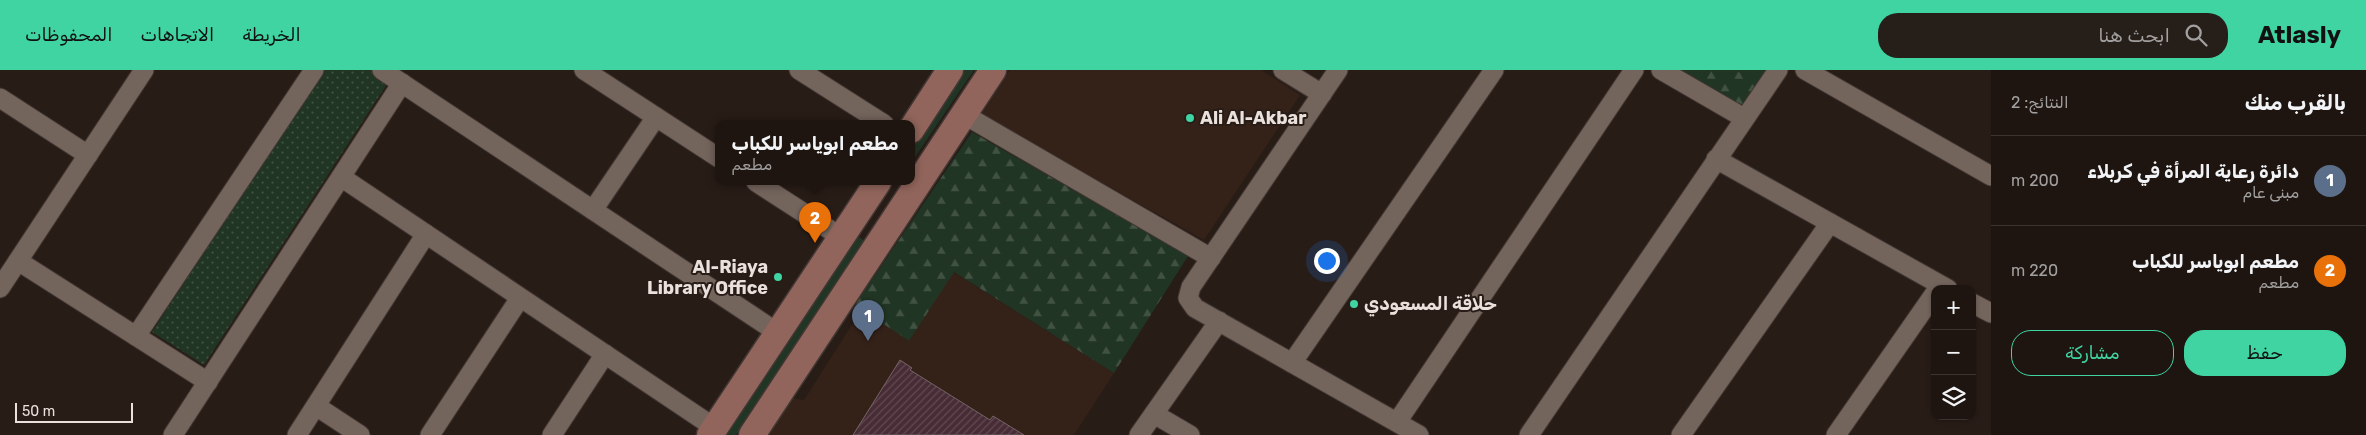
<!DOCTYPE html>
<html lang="ar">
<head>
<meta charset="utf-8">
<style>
	body { margin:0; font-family:Rubik,Vazirmatn,sans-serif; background:#261e19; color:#f1f3f6; direction:rtl }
	.controls { position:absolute; right:15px; bottom:15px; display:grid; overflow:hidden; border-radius:10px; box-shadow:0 1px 4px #0004 }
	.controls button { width:45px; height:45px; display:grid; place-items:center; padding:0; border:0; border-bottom:1px solid #3c3430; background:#1e1510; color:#f1f3f6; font:25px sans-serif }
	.scale { position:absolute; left:15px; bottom:12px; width:118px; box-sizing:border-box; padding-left:5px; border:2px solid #eae1dd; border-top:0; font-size:14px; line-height:18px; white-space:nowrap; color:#eae1dd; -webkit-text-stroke:4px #281c16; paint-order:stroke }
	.you { position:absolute; left:1326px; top:190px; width:18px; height:18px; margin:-12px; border:4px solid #fff; border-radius:50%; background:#1a73e8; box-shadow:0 0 0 8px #1a73e833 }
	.badge { display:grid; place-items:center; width:32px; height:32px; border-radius:50%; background:#3fd4a2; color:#fff; font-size:16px; font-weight:700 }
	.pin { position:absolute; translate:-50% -41px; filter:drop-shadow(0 1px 2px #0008) }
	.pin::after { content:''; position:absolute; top:26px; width:18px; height:15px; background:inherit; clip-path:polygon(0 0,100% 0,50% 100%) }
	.popup { position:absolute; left:715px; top:50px; width:200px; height:65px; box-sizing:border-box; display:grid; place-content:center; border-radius:10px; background:#1e1510; filter:drop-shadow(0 1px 4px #0005); font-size:16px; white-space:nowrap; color:#a19f9f }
	.popup b { font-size:19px; color:#f1f3f6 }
	.popup::after { content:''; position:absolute; left:50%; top:100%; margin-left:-10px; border:10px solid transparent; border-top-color:#1e1510 }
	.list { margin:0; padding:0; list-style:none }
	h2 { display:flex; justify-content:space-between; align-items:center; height:65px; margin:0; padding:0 20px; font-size:21px }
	h2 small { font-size:16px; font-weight:400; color:#a19f9f }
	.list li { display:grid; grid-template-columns:32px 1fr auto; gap:15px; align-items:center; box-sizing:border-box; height:90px; padding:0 20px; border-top:1px solid #3c3430 }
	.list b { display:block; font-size:19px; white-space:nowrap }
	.list p { margin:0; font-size:16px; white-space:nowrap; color:#a19f9f }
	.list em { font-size:16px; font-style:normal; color:#a19f9f }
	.actions { display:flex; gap:10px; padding:15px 20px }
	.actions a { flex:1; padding:11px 0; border:1px solid #3fd4a2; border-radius:20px; text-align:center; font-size:18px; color:#3fd4a2 }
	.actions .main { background:#3fd4a2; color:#111 }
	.icon { flex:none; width:28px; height:28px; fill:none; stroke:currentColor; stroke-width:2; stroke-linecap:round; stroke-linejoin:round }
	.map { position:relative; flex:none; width:1991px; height:365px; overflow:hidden; direction:ltr }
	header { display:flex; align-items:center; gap:30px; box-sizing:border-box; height:70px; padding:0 25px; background:#3fd4a2; color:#111 }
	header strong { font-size:24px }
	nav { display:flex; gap:28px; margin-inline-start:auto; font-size:18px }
	.search { width:350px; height:45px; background:#261e19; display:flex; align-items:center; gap:12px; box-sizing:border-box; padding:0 18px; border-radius:20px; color:#a19f9f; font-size:19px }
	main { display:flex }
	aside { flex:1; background:#1e1510 }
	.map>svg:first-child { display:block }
</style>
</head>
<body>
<header>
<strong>Atlasly</strong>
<div class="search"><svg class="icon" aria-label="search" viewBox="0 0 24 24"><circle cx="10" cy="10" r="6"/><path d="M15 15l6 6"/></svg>ابحث هنا</div>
<nav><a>الخريطة</a><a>الاتجاهات</a><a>المحفوظات</a></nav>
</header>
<main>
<aside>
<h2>بالقرب منك<small>النتائج: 2</small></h2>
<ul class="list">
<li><span class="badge" style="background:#5c6f8a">1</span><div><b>دائرة رعاية المرأة في كربلاء</b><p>مبنى عام</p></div><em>200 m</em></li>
<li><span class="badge" style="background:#e8710a">2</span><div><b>مطعم ابوياسر للكباب</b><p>مطعم</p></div><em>220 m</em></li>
</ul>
<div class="actions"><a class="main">حفظ</a><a>مشاركة</a></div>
</aside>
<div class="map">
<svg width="1991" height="365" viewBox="0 0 1991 365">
	<defs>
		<pattern id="forest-firs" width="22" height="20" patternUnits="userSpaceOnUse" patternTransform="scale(1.25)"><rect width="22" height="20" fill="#213524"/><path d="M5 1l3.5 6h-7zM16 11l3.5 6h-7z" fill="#415243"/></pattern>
		<pattern id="park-dots" width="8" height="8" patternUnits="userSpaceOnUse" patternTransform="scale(1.25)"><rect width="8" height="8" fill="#213524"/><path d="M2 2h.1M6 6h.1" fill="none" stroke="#415243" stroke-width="1.8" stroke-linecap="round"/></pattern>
		<pattern id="building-hatch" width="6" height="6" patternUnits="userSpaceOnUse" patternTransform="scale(1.25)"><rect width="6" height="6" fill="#472c35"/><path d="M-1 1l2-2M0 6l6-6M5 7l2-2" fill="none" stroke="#624a52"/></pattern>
	</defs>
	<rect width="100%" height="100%" fill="#281c16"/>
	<g fill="#342219">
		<polygon points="1010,0 1261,0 1300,25 1204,170 981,45"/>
		<polygon points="953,202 1114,303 1074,365 767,365 791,328 804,330 862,239 909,271"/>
	</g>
	<g fill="#213524">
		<polygon points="962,0 974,0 911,93 911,76"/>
		<polygon points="857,166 865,171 736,365 725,365"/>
	</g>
	<g fill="url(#forest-firs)">
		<polygon points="1675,0 1768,0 1741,39"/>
		<polygon points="972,62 1188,186 1114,303 954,202 909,271 855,235"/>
	</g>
	<polygon fill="url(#park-dots)" points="322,0 373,0 389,11 204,295 152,262"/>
	<polygon fill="url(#building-hatch)" stroke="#746468" points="900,290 912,298 910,300 990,350 993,346 1024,365 853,365"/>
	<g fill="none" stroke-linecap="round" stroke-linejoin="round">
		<g stroke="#413633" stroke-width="21">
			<g id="minor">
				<polyline points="382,0 778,263"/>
				<polyline points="584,0 719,88"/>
				<polyline points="799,0 884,54"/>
				<polyline points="1283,0 1322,24"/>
				<polyline points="1338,0 1191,217 1188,228 1195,238 1419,365"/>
				<polyline points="1661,0 1744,48"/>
				<polyline points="1805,0 1991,106"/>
				<polyline points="0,28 88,85"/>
				<polyline points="963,44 1211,188"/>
				<polyline points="1716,89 1948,219"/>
				<polyline points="341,107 715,358"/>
				<polyline points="756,112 841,167"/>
				<polyline points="593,140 656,47"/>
				<polyline points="18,191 208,312"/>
				<polyline points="0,218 144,0"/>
				<polyline points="1972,233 1991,243"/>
				<polyline points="136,266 314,0"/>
				<polyline points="1292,293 1494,0"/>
				<polyline points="316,336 360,365"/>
				<polyline points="1154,344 1190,365"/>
				<polyline points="1397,352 1634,0"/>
				<polyline points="173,365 402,13"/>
				<polyline points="297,365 426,164"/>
				<polyline points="430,365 520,228"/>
				<polyline points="552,365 605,284"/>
				<polyline points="1139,365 1219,251"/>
				<polyline points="1529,365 1778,0"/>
				<polyline points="1681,365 1830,153"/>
				<polyline points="1836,365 1935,223"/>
			</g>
		</g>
		<g stroke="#413633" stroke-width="29">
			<g id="secondary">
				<polyline points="911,60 950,0"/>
				<polyline points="710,365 878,112"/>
				<polyline points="752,365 993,0"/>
			</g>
		</g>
		<use href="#minor" stroke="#73645c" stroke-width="19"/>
		<use href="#secondary" stroke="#91655b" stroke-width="26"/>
	</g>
	<g fill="#3fd4a2" stroke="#281c16" stroke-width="2">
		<circle cx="1190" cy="48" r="5"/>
		<circle cx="778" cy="207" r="5"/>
		<circle cx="1354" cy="234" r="5"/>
	</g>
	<g text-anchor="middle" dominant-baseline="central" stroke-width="4" stroke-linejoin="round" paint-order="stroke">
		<g font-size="18" font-weight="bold" fill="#eae1dd" stroke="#281c16" text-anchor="start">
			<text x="1200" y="48">Ali Al-Akbar</text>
			<text x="768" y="197" text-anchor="end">Al-Riaya<tspan x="768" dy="21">Library Office</tspan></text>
			<text x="1364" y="234">حلاقة المسعودي</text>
		</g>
	</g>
</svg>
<div class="controls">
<button>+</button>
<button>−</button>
<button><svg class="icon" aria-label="layers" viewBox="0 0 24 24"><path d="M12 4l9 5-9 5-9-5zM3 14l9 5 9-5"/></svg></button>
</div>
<div class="scale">50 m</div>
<div class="you"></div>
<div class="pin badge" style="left:868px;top:271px;background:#5c6f8a">1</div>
<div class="pin badge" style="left:815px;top:173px;background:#e8710a">2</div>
<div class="popup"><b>مطعم ابوياسر للكباب</b>مطعم</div>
</div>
</main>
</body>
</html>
